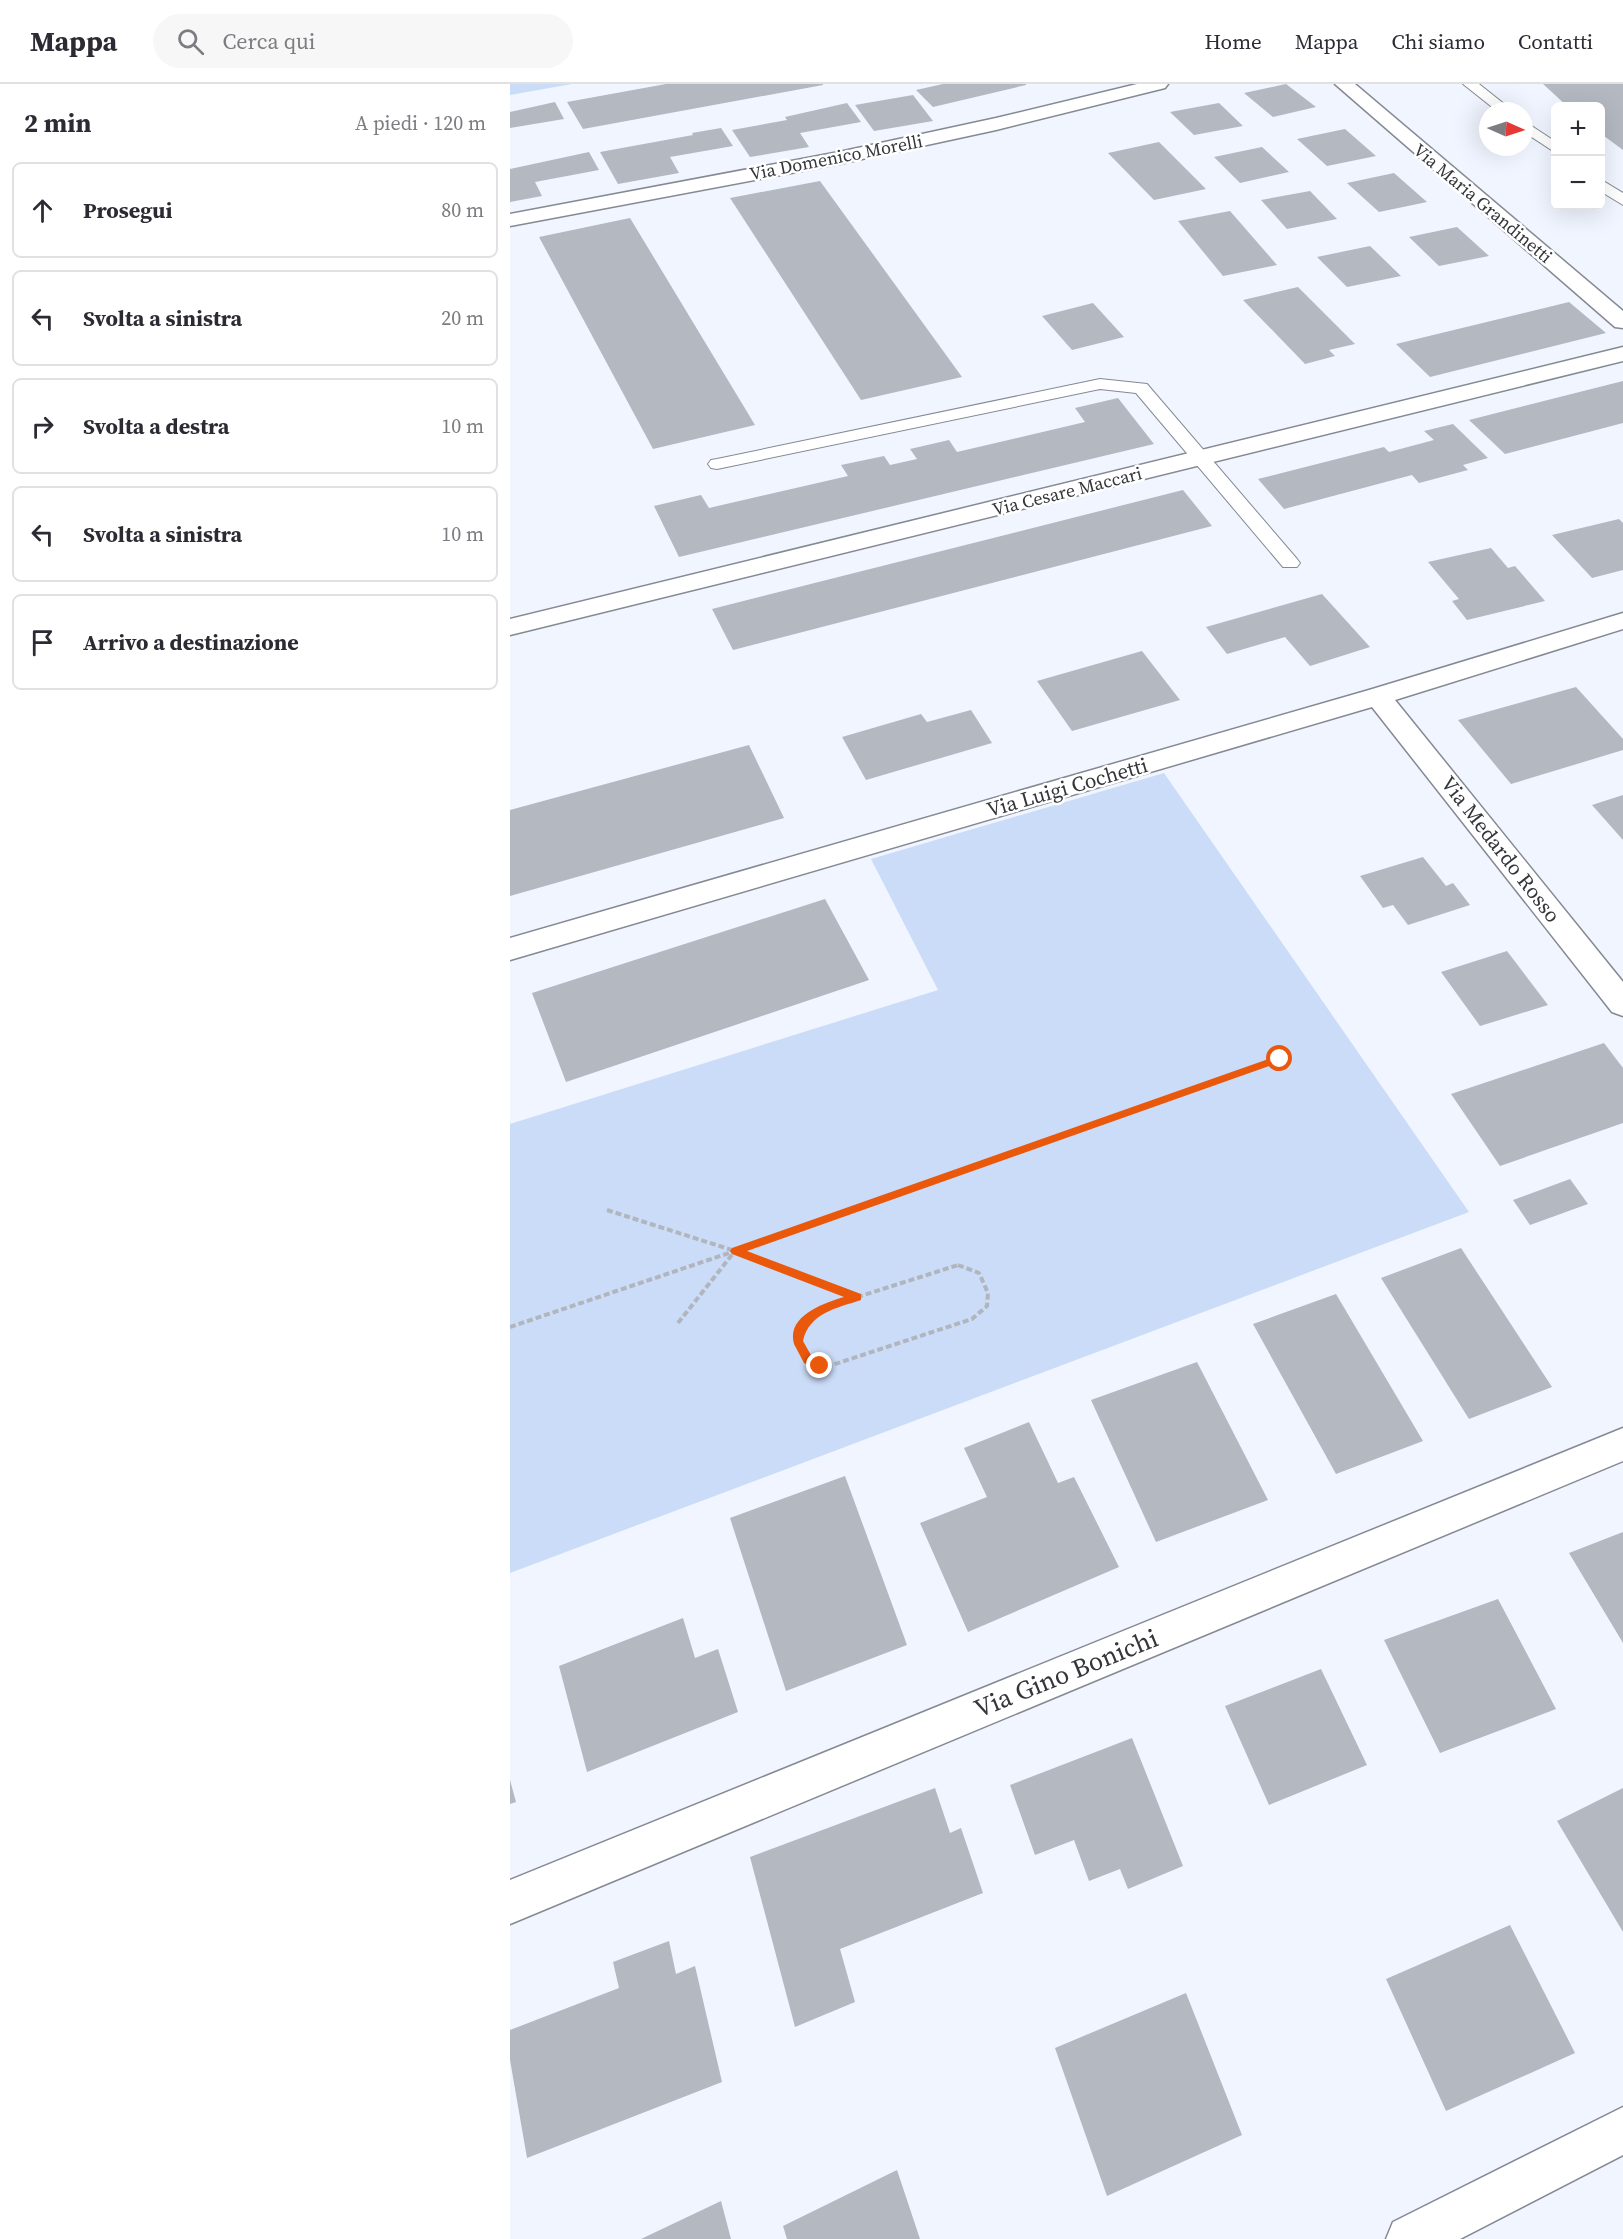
<!DOCTYPE html>
<html lang="it">
<head>
<meta charset="utf-8">
<style>
	body { margin:0; font-family:"Source Serif 4",serif; background:#f7f7f7; color:#2b2b33 }
	.controls { position:absolute; right:18px; top:18px; display:grid; overflow:hidden; border-radius:9px; box-shadow:0 6px 24px #0002 }
	.controls button { width:54px; height:54px; display:grid; place-items:center; padding:0; border:0; border-bottom:2px solid #e1e1e2; background:#fff; color:#2b2b33; font:30px sans-serif }
	.compass { position:absolute; left:969px; top:18px; width:54px; height:54px; border-radius:50%; background:#fff; box-shadow:0 6px 24px #0002; rotate:93deg }
	.stop { position:absolute; width:18px; height:18px; margin:-14px; border:4px solid #ea580c; border-radius:50%; background:#fff }
	.stop.end { background:#ea580c; border-color:#fff; box-shadow:0 2px 6px #0008 }
	.list { margin:0; padding:0; list-style:none }
	h2 { display:flex; justify-content:space-between; align-items:center; height:78px; margin:0; padding:0 24px; font-size:26px }
	h2 small { font-size:20px; font-weight:400; color:#7c7c81 }
	.list li { display:grid; grid-template-columns:39px 1fr auto; gap:18px; align-items:center; box-sizing:border-box; height:96px; margin:0 12px 12px; padding:0 12px; border:2px solid #e1e1e2; border-radius:9px }
	.list b { display:block; font-size:22px; white-space:nowrap }
	.list em { font-size:20px; font-style:normal; color:#7c7c81 }
	.icon { flex:none; width:33px; height:33px; fill:none; stroke:currentColor; stroke-width:2; stroke-linecap:round; stroke-linejoin:round }
	.map { position:relative; flex:none; width:1113px; height:2155px; overflow:hidden }
	header { display:flex; align-items:center; gap:36px; box-sizing:border-box; height:84px; padding:0 30px; background:#fff; border-bottom:2px solid #e1e1e2 }
	header strong { font-size:28px }
	nav { display:flex; gap:33px; margin-inline-start:auto; font-size:21px }
	.search { width:420px; height:54px; background:#f7f7f7; display:flex; align-items:center; gap:15px; box-sizing:border-box; padding:0 21px; border-radius:33px; color:#7c7c81; font-size:22px }
	main { display:flex }
	aside { flex:1; background:#fff }
	.map>svg:first-child { display:block }
</style>
</head>
<body>
<header>
<strong>Mappa</strong>
<div class="search"><svg class="icon" aria-label="search" viewBox="0 0 24 24"><circle cx="10" cy="10" r="6"/><path d="M15 15l6 6"/></svg>Cerca qui</div>
<nav><a>Home</a><a>Mappa</a><a>Chi siamo</a><a>Contatti</a></nav>
</header>
<main>
<aside>
<h2>2 min<small>A piedi · 120 m</small></h2>
<ul class="list">
<li><svg class="icon" aria-label="ahead" viewBox="0 0 24 24"><path d="M12 20V5M6 11l6-6 6 6"/></svg><div><b>Prosegui</b></div><em>80 m</em></li>
<li><svg class="icon" aria-label="left" viewBox="0 0 24 24"><path d="M17 20v-9H6M10 6l-5 5 5 5"/></svg><div><b>Svolta a sinistra</b></div><em>20 m</em></li>
<li><svg class="icon" aria-label="right" viewBox="0 0 24 24"><path d="M7 20v-9h11M14 6l5 5-5 5"/></svg><div><b>Svolta a destra</b></div><em>10 m</em></li>
<li><svg class="icon" aria-label="left" viewBox="0 0 24 24"><path d="M17 20v-9H6M10 6l-5 5 5 5"/></svg><div><b>Svolta a sinistra</b></div><em>10 m</em></li>
<li><svg class="icon" aria-label="arrive" viewBox="0 0 24 24"><path d="M6 21V4h12l-3 4 3 4H6"/></svg><div><b>Arrivo a destinazione</b></div></li>
</ul>
</aside>
<div class="map">
<svg width="1113" height="2155" viewBox="0 0 1113 2155">
	<rect width="100%" height="100%" fill="#f0f5ff"/>
	<g fill="#cbdcf8">
		<polygon points="0,0 62,0 0,11"/>
		<polygon points="654,689 959,1128 0,1489 0,1040 428,906 361,775"/>
	</g>
	<g fill="#b3b8c1">
		<polygon points="156,0 313,0 313,1 73,45 57,18"/>
		<polygon points="433,0 516,0 516,1 423,23 406,6"/>
		<polygon points="776,0 806,23 763,33 734,9"/>
		<polygon points="1033,0 1113,0 1113,66 1090,49 1090,22 1057,22"/>
		<polygon points="403,11 423,37 364,47 345,21"/>
		<polygon points="45,18 54,35 0,44 0,28"/>
		<polygon points="337,19 351,38 290,49 299,63 240,73 222,46 277,36 275,33"/>
		<polygon points="709,19 733,42 684,51 660,28"/>
		<polygon points="211,44 223,62 160,73 169,89 108,100 90,68 183,51 182,49"/>
		<polygon points="835,45 866,72 817,82 787,55"/>
		<polygon points="649,58 696,105 644,116 598,69"/>
		<polygon points="752,63 779,88 730,99 704,73"/>
		<polygon points="79,68 89,86 25,98 32,112 0,118 0,85"/>
		<polygon points="884,89 917,118 869,128 837,99"/>
		<polygon points="310,97 452,293 351,316 220,114"/>
		<polygon points="800,107 827,135 777,145 751,116"/>
		<polygon points="720,127 767,181 713,192 668,137"/>
		<polygon points="120,134 245,341 143,365 29,153"/>
		<polygon points="947,143 979,172 929,182 899,153"/>
		<polygon points="860,162 891,192 837,203 807,173"/>
		<polygon points="788,203 845,260 819,266 825,272 795,280 733,216"/>
		<polygon points="1059,218 1096,249 920,293 886,260"/>
		<polygon points="583,219 614,253 562,266 532,232"/>
		<polygon points="1113,297 1113,339 995,370 959,336"/>
		<polygon points="608,314 644,360 169,473 144,422 191,411 199,424 338,392 331,381 374,372 380,381 407,375 400,365 439,356 447,368 575,338 565,324"/>
		<polygon points="943,340 978,374 953,381 958,386 909,399 902,391 774,425 748,395 874,363 879,368 924,356 914,347"/>
		<polygon points="673,406 702,442 223,566 202,525"/>
		<polygon points="1109,435 1113,439 1113,486 1082,494 1042,451"/>
		<polygon points="981,464 998,484 1005,482 1035,517 957,536 942,517 949,515 918,478"/>
		<polygon points="812,510 860,563 800,582 775,553 717,570 696,543"/>
		<polygon points="632,567 670,616 562,647 527,597"/>
		<polygon points="1066,603 1113,655 1113,666 1001,700 948,636"/>
		<polygon points="461,626 482,659 356,696 332,653 411,630 417,638"/>
		<polygon points="239,661 274,734 0,812 0,726"/>
		<polygon points="1113,711 1113,756 1082,721"/>
		<polygon points="913,773 936,802 943,799 960,821 898,841 883,821 873,824 850,792"/>
		<polygon points="315,815 359,896 56,998 22,909"/>
		<polygon points="997,867 1038,921 970,942 931,888"/>
		<polygon points="1094,959 1113,984 1113,1039 990,1082 941,1010"/>
		<polygon points="1060,1095 1078,1120 1020,1141 1003,1116"/>
		<polygon points="951,1164 1042,1303 959,1335 871,1194"/>
		<polygon points="826,1210 913,1357 826,1390 743,1240"/>
		<polygon points="687,1278 758,1416 646,1458 581,1316"/>
		<polygon points="519,1338 548,1399 564,1393 609,1483 458,1548 410,1439 477,1413 454,1364"/>
		<polygon points="335,1392 397,1561 276,1607 220,1434"/>
		<polygon points="1113,1448 1113,1559 1059,1469"/>
		<polygon points="988,1515 1046,1625 930,1669 874,1556"/>
		<polygon points="173,1534 185,1574 208,1565 228,1628 77,1688 49,1582"/>
		<polygon points="811,1585 857,1681 759,1721 715,1622"/>
		<polygon points="622,1654 673,1782 618,1805 610,1785 579,1797 564,1756 525,1771 500,1701"/>
		<polygon points="0,1696 6,1718 0,1720"/>
		<polygon points="425,1704 440,1749 451,1744 473,1809 330,1865 345,1918 285,1943 240,1773"/>
		<polygon points="1113,1704 1113,1848 1047,1737"/>
		<polygon points="1000,1841 1065,1969 936,2027 876,1895"/>
		<polygon points="159,1857 166,1890 185,1882 212,1998 17,2074 0,1976 0,1946 109,1904 103,1878"/>
		<polygon points="676,1909 732,2051 597,2112 545,1964"/>
		<polygon points="387,2086 410,2155 277,2155 273,2142"/>
		<polygon points="211,2117 221,2155 131,2155"/>
	</g>
	<g fill="none" stroke-linecap="round" stroke-linejoin="round">
		<g stroke="#848992" stroke-width="2">
			<g id="lane">
				<polygon points="953,0 969,0 1003,27 987,27"/>
				<polygon points="1014,37 1046,58 1046,69 1014,48"/>
				<polygon points="1090,95 1113,109 1113,121 1090,107"/>
				<polygon points="590,295 637,300 787,475 790,479 787,483 773,483 626,309 590,305 207,385 201,384 198,380 201,376 207,375"/>
			</g>
		</g>
		<g stroke="#848992" stroke-width="3">
			<g id="street">
				<polygon points="627,0 658,0 655,4 486,46 329,80 0,142 0,130 329,68 486,34"/>
				<polygon points="825,0 845,0 1113,227 1113,244 1105,243"/>
				<polygon points="1113,263 1113,277 0,551 0,535"/>
				<polygon points="1113,529 1113,545 885,616 1113,898 1113,932 1102,928 862,623 0,876 0,854 859,606"/>
				<polygon points="1113,1344 1113,1377 0,1840 0,1796"/>
				<polygon points="1113,2023 1113,2071 950,2155 876,2155 883,2138"/>
			</g>
		</g>
		<g stroke="#b1b5bd" stroke-width="4" stroke-dasharray="6 3" stroke-linecap="butt">
			<polyline points="97,1126 225,1167 346,1213"/>
			<polygon points="448,1181 469,1189 478,1209 477,1222 462,1235 319,1282 302,1278 287,1257 291,1242 310,1225"/>
			<polyline points="168,1239 225,1167"/>
			<polyline points="0,1243 225,1167 770,975"/>
		</g>
		<use href="#lane" fill="#fff" fill-rule="evenodd"/>
		<use href="#street" fill="#fff" fill-rule="evenodd"/>
	</g>
	<path fill="#ea580c" d="M770,971L774,975L773,977L237,1167L351,1210V1216C327,1224 299,1229 293,1257L302,1273L313,1278L315,1282L310,1286L294,1279L284,1260C276,1232 314,1219 334,1213L222,1170L220,1167L222,1164Z"/>
	<g text-anchor="middle" dominant-baseline="central" stroke-width="5" stroke-linejoin="round" paint-order="stroke">
		<g font-size="18" fill="#34363a" stroke="#fff">
			<text transform="translate(326 73) rotate(-11)">Via Domenico Morelli</text>
			<text transform="translate(973 119) rotate(40)">Via Maria Grandinetti</text>
			<text transform="translate(557 407) rotate(-14)">Via Cesare Maccari</text>
		</g>
		<g font-size="21" fill="#34363a" stroke="#fff">
			<text transform="translate(557 703) rotate(-16)">Via Luigi Cochetti</text>
			<text transform="translate(991 765) rotate(52)">Via Medardo Rosso</text>
		</g>
		<g font-size="26" fill="#34363a" stroke="#fff">
			<text transform="translate(556 1589) rotate(-22)">Via Gino Bonichi</text>
		</g>
	</g>
</svg>
<div class="controls">
<button>+</button>
<button>−</button>
</div>
<svg class="compass" viewBox="-18 -18 36 36"><path d="M0-13l5 13h-10z" fill="#e53935"/><path d="M0 13l5-13h-10z" fill="#7c7c81"/></svg>
<div class="stop" style="left:770px;top:975px"></div>
<div class="stop end" style="left:310px;top:1282px"></div>
</div>
</main>
</body>
</html>
